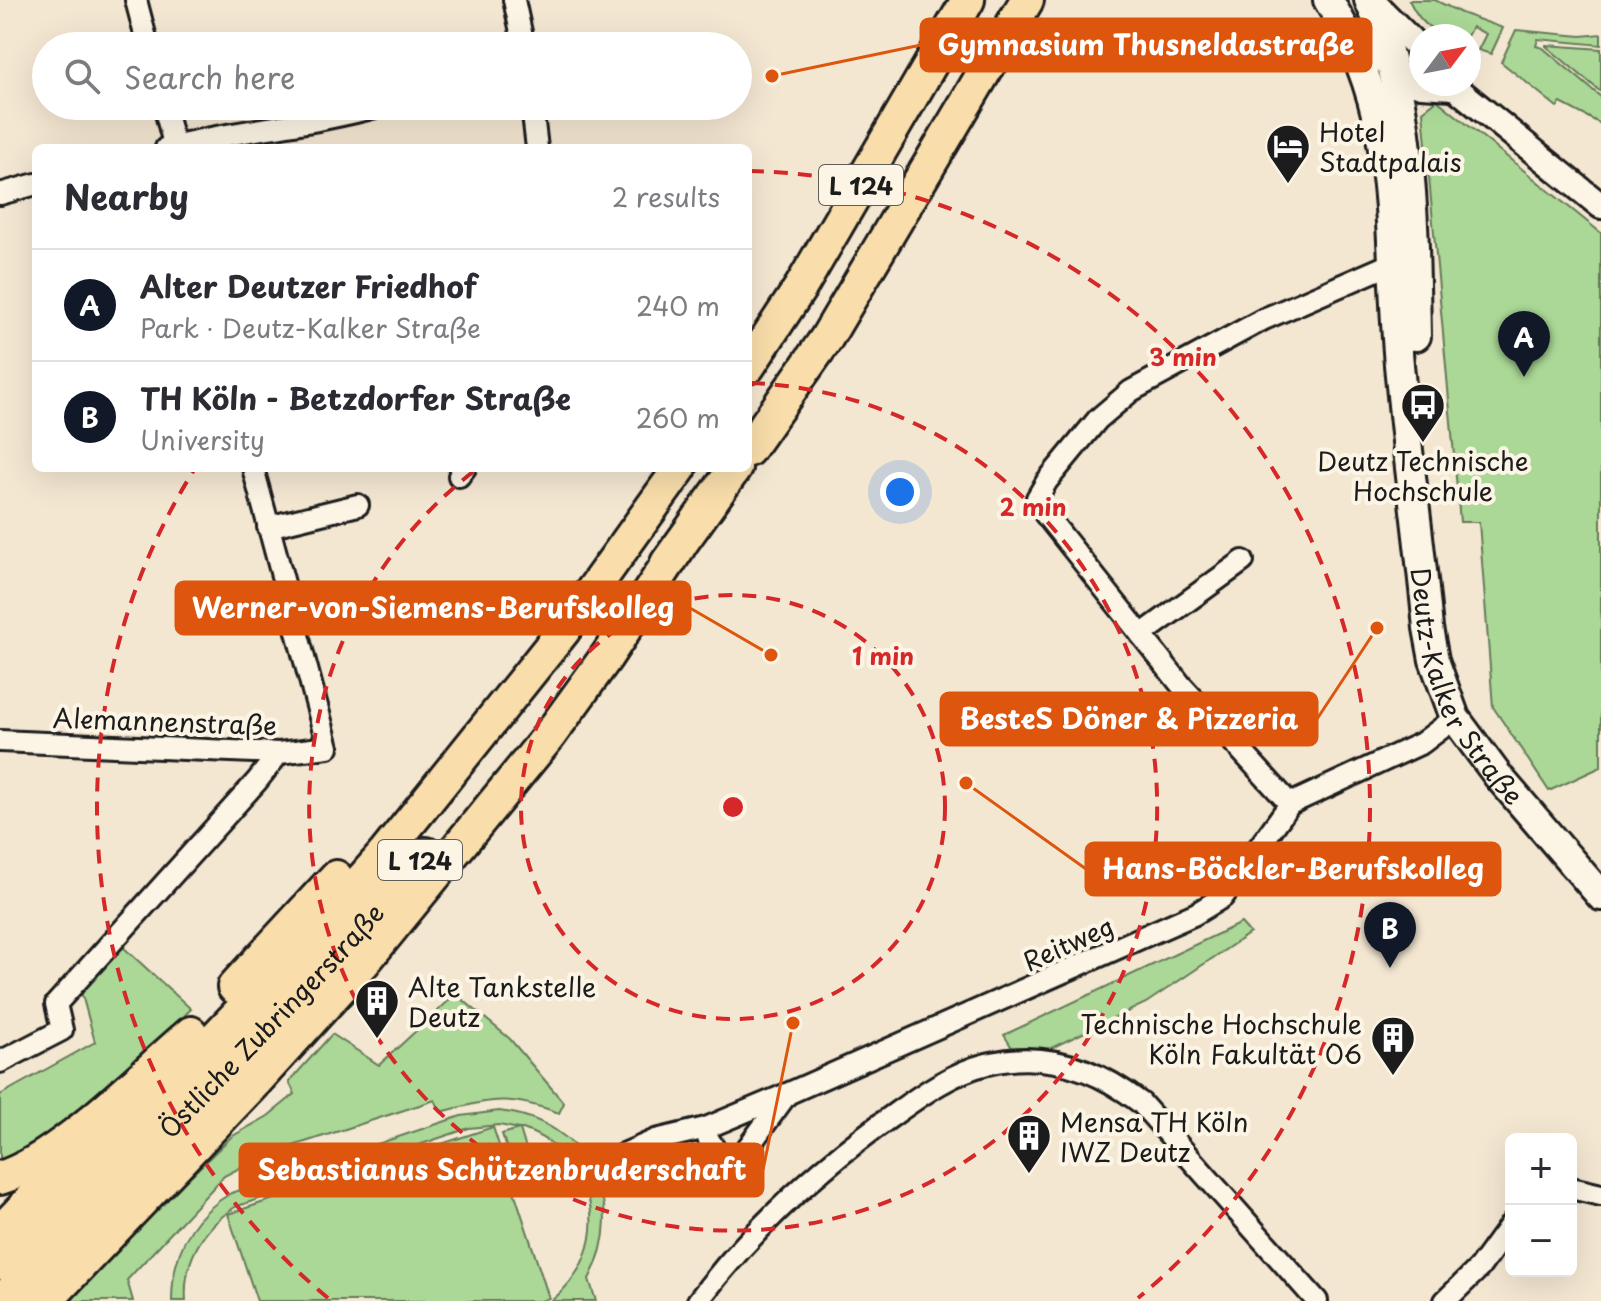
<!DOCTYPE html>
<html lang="en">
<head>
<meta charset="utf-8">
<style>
	body { margin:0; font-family:"Playpen Sans",sans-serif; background:#f7f7f7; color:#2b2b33 }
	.controls { position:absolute; right:24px; bottom:24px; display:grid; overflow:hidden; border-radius:12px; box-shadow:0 8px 32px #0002 }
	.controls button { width:72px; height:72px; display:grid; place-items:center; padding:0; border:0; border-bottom:2px solid #e1e1e2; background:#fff; color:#2b2b33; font:40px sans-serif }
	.compass { position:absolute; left:1409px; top:24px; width:72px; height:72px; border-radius:50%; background:#fff; box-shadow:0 8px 32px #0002; rotate:58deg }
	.you { position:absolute; left:900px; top:492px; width:28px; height:28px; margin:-20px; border:6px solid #fff; border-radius:50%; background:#1a73e8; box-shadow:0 0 0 12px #1a73e833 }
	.badge { display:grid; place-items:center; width:52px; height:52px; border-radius:50%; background:#111827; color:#fff; font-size:26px; font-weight:700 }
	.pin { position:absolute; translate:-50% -66px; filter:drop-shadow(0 2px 4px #0008) }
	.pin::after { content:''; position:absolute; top:42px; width:28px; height:24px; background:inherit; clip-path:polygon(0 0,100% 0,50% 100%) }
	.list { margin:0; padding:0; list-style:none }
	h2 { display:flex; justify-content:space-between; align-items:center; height:104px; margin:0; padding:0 32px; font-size:34px }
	h2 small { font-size:26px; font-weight:400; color:#7c7c81 }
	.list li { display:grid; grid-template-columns:52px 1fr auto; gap:24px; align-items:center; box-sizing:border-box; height:112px; padding:0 32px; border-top:2px solid #e1e1e2 }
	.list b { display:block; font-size:30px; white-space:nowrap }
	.list p { margin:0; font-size:26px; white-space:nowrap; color:#7c7c81 }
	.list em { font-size:26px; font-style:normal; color:#7c7c81 }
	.icon { flex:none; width:44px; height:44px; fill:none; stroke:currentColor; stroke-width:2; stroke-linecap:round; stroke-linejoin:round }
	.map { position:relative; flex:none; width:1601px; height:1301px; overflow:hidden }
	.search { position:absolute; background:#fff; box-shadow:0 8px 32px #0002; left:32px; top:32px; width:720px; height:88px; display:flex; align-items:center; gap:20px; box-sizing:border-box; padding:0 28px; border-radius:44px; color:#7c7c81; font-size:30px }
	.panel { position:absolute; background:#fff; box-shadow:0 8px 32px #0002; left:32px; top:144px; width:720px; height:328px; border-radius:12px }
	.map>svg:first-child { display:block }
</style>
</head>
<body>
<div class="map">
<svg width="1601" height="1301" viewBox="0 0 1601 1301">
	<rect width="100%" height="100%" fill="#f4e7d2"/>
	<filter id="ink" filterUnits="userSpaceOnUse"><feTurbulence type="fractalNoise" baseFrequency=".0125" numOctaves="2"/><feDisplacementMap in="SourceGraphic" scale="16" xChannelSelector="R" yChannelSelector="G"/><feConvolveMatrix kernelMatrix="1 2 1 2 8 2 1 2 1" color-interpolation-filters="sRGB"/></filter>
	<g filter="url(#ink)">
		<g fill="#abd896" stroke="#647a59" stroke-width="2">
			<path d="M1409,0H1435L1461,13L1503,28L1491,54L1478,50L1486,34L1472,27L1467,36C1437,36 1422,28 1409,0Z"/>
			<polygon points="1516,30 1581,36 1601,34 1601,45 1538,39 1536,46 1543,48 1601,97 1601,124 1561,103 1557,107 1501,62"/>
			<polygon points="1546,45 1601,49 1601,92 1546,46"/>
			<polygon points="1437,100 1601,233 1601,767 1549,791 1493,707 1479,522 1460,522 1423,111"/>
			<polygon points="1241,923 1250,933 1146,1003 1045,1051 1014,1051 1004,1035"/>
			<polygon points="122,946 191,1009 104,1097 0,1167 0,1095 95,1042 81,991"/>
			<path d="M456,994L510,1039L564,1103L559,1113C507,1094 493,1099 441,1112L435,1100L265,1155L224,1176L127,1280L133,1301H69L104,1260L231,1137L268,1116L295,1094L289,1082L332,1034L379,1065Z"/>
			<path d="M499,1111C586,1120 631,1202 589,1279L596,1301H551C615,1250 601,1157 523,1129H520L526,1149L509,1155L502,1134L519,1129L499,1125L469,1128L235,1207C202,1229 183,1261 186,1301H172C172,1255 190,1217 231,1193L461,1116Z"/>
			<polygon points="493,1127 549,1298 541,1301 257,1301 228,1214"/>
		</g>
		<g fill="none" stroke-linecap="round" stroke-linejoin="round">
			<g stroke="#1c1c1c" stroke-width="26">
				<g id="minor">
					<polyline points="136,0 148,46"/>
					<polyline points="514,0 524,46"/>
					<polyline points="164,106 175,148"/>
					<polyline points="532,106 537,148"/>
					<path d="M166,148C236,129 309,126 379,106"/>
					<polyline points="0,194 36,184"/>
					<polyline points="459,476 465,468"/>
					<polyline points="268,527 358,505"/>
					<polyline points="1141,635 1243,561"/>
					<polyline points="0,741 279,753 328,747 253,468"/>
					<polyline points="1290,804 1181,685 1045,514 1037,498 1047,481 1098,419 1131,391 1264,319 1393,263 1401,256"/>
					<polyline points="0,1062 62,1030 56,1004 257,781 279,753"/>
					<polyline points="706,1128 708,1138 718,1155 732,1159 743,1154 787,1094"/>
					<polyline points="624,1154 656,1140 706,1128 787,1094 1195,914 1223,897 1290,804 1422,743 1455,718"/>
					<polyline points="1571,1188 1601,1195"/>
					<path d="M698,1301C753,1228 822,1165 896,1113C924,1093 954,1072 987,1064C1044,1050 1096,1068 1141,1103L1317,1301"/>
					<polyline points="1445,1301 1479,1268 1511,1224"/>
				</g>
			</g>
			<g stroke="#1c1c1c" stroke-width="30">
				<g id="tertiary">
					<polyline points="1371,0 1421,50"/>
					<polyline points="1346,29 1406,79 1421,85 1453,87"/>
					<polyline points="1451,84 1601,206"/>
				</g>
			</g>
			<g stroke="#1c1c1c" stroke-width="34">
				<g id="secondary">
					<path id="s1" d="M1328,0C1405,122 1386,239 1400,375C1408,460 1420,544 1428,628L1434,660L1455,718L1498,776L1601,896"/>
					<path d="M1369,0C1414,97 1414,229 1416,336"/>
				</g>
			</g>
			<g stroke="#1c1c1c" stroke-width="38">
				<g id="trunk">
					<polyline points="748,367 802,285 968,0"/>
					<polyline points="748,450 826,339 1027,0"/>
					<polyline points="667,563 735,468"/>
					<polyline points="234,987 336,877"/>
					<polyline points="120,1137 307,942 386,852 564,630 680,468"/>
					<path id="s2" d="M141,1156L325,965L426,854"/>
					<path d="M0,1178C60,1160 141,1075 191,1033"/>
					<polyline points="0,1232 128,1099"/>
					<polyline points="46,1301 256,1081 363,963 549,736 607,656 679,547"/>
				</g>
			</g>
			<g stroke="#1c1c1c" stroke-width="42">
				<g id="motorway">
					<polyline points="0,1261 120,1137"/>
					<polyline points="5,1301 141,1156"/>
				</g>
			</g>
			<use href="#minor" stroke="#fcf5e5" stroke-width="20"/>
			<use href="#tertiary" stroke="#fcf5e5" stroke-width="24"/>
			<use href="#secondary" stroke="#fcf5e5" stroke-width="28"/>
			<use href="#trunk" stroke="#f9deab" stroke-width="32"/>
			<use href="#motorway" stroke="#f9deab" stroke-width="36"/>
		</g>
	</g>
	<g fill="none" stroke="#d62828" stroke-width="4" stroke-dasharray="14 10">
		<circle cx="733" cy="807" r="212"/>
		<path d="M751 383A424 424 0 1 1 478 468"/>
		<path d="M328 1298A636 636 0 0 1 194 470M750 171A636 636 0 0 1 1138 1298"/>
	</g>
	<defs>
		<g id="hotel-pin" transform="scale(2.3)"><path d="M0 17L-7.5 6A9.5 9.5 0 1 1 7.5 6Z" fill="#1c1c1c" stroke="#fcf5e5"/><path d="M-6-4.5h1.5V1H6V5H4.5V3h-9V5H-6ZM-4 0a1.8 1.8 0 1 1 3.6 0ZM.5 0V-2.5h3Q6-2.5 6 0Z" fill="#fff"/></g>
		<g id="bus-pin" transform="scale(2.3)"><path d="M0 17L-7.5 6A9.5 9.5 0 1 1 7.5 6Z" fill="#1c1c1c" stroke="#fcf5e5"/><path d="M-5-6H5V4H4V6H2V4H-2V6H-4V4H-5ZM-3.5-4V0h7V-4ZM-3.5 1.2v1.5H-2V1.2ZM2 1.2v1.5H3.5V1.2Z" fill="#fff"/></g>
		<g id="building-pin" transform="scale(2.3)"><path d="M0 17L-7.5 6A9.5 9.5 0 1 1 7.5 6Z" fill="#1c1c1c" stroke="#fcf5e5"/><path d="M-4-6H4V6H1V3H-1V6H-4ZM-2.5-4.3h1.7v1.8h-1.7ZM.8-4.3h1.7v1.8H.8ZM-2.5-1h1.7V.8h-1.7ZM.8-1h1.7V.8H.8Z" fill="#fff"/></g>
	</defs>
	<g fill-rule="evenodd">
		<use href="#hotel-pin" x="1288" y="146"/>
		<use href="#bus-pin" x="1423" y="405"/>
		<use href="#building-pin" x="377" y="1001"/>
		<use href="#building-pin" x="1393" y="1038"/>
		<use href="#building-pin" x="1029" y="1136"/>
	</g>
	<g text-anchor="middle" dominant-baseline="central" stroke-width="8" stroke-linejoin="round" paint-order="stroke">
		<g fill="#fcf5e5" stroke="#5f5d58" stroke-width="2">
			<rect x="819" y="165" width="84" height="40" rx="6"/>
			<rect x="378" y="840" width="84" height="40" rx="6"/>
		</g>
		<g font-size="24" font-weight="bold" fill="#1c1c1c">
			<text x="861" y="185">L 124</text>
			<text x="420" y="860">L 124</text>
		</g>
		<g font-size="26" fill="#1c1c1c" stroke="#fcf5e5" text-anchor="start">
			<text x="1319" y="131">Hotel<tspan x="1319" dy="30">Stadtpalais</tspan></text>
			<text x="1423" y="460" text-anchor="middle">Deutz Technische<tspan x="1423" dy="30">Hochschule</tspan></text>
			<text x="408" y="986">Alte Tankstelle<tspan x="408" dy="30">Deutz</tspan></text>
			<text x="1362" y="1023" text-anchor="end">Technische Hochschule<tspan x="1362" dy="30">Köln Fakultät 06</tspan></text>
			<text x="1060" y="1121">Mensa TH Köln<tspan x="1060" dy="30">IWZ Deutz</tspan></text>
		</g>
		<g font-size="26" fill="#1c1c1c" stroke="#fcf5e5">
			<text stroke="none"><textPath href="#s1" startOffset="710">Deutz-Kalker Straße</textPath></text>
			<text transform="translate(165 721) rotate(2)">Alemannenstraße</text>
			<text transform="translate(1068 943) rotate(-24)">Reitweg</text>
			<text stroke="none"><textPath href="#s2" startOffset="188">Östliche Zubringerstraße</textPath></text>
		</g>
	</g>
	<circle cx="733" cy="807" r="12" fill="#d62828" stroke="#fcf5e5" stroke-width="4"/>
	<g font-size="24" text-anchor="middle" font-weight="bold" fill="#d62828" stroke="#fcf5e5" stroke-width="8" stroke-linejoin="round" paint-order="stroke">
		<text x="1183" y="366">3 min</text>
		<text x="1033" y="516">2 min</text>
		<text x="883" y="665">1 min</text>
	</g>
	<path fill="none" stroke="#de560d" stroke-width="3" d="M772 76L921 45M771 655L690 608M1377 628L1317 719M966 783L1086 869M793 1023L763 1170"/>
	<g fill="#de560d" stroke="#fcf5e5" stroke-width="3">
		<circle cx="772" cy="76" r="8"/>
		<circle cx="771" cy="655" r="8"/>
		<circle cx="1377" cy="628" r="8"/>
		<circle cx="966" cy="783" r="8"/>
		<circle cx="793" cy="1023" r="8"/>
	</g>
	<g fill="#de560d" stroke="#de560d" stroke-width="3">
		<rect x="921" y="19" width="450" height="52" rx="8"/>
		<rect x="176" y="582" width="514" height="52" rx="8"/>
		<rect x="941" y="693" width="376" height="52" rx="8"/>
		<rect x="1086" y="843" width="414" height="52" rx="8"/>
		<rect x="240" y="1144" width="523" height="52" rx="8"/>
	</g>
	<g font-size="28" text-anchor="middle" font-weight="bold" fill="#fff">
		<text x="1146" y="55">Gymnasium Thusneldastraße</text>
		<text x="433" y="618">Werner-von-Siemens-Berufskolleg</text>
		<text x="1129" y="729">BesteS Döner &amp; Pizzeria</text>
		<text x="1293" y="879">Hans-Böckler-Berufskolleg</text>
		<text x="502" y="1180">Sebastianus Schützenbruderschaft</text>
	</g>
</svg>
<div class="controls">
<button>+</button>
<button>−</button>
</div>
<svg class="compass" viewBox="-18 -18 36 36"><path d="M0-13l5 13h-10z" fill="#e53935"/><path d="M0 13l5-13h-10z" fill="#7c7c81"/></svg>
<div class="you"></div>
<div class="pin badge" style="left:1524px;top:377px">A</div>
<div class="pin badge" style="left:1390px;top:968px">B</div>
<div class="search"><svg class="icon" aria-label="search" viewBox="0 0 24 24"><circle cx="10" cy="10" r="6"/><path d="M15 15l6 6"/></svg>Search here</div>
<section class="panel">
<h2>Nearby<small>2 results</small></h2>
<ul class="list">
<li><span class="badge">A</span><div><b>Alter Deutzer Friedhof</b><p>Park · Deutz-Kalker Straße</p></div><em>240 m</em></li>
<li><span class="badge">B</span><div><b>TH Köln - Betzdorfer Straße</b><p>University</p></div><em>260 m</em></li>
</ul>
</section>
</div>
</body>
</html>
